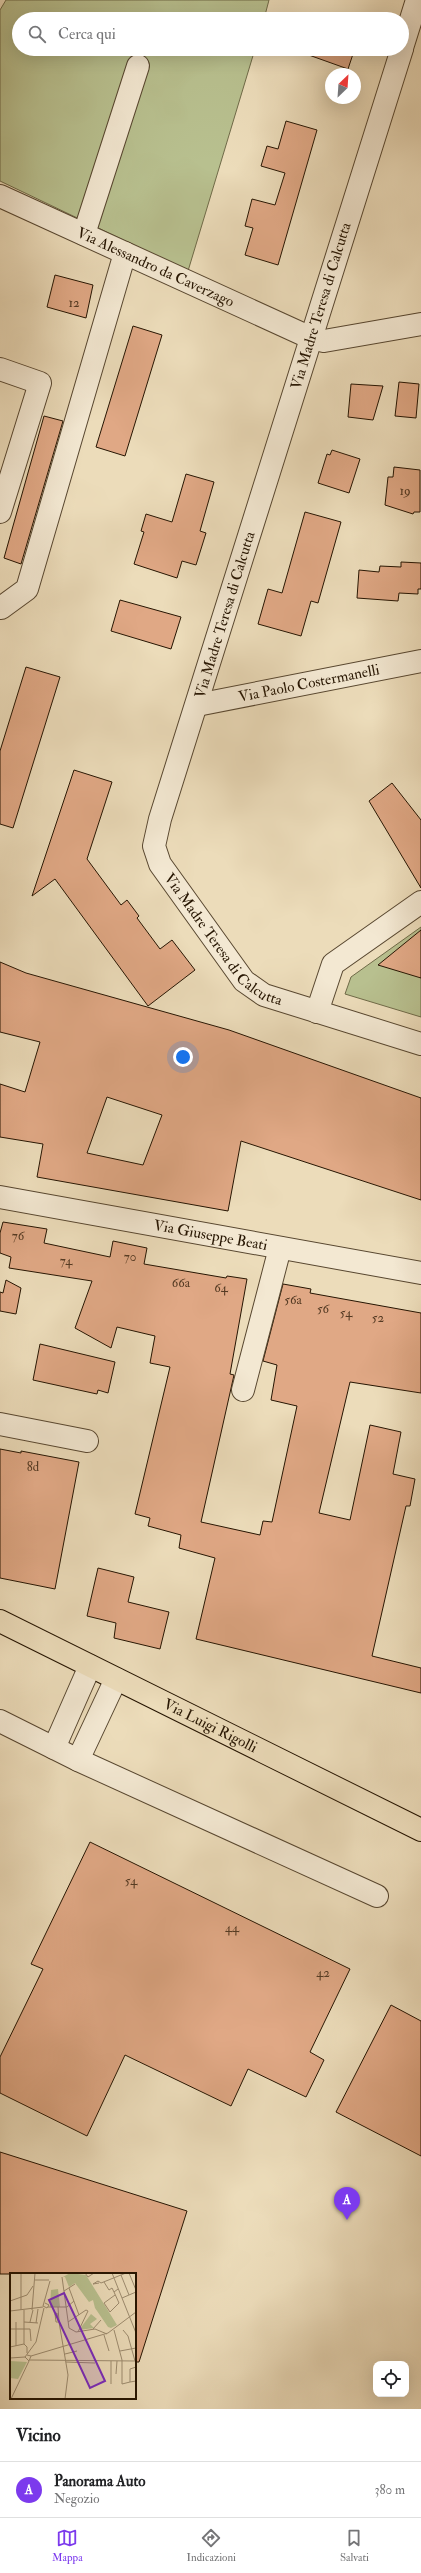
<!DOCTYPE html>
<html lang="it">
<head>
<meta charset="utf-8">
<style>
	body { margin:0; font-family:"IM FELL Double Pica",serif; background:#f2f2f2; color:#202124 }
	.controls { position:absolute; right:12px; bottom:12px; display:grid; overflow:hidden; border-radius:8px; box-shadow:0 4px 16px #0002 }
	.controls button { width:36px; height:36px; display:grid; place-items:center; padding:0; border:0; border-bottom:1px solid #e0e0e0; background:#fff; color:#202124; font:20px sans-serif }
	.compass { position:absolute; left:325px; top:68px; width:36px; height:36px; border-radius:50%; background:#fff; box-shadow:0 4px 16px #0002; rotate:25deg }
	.you { position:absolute; left:183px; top:1057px; width:14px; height:14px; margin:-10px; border:3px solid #fff; border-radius:50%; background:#1a73e8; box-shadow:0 0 0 6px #1a73e833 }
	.badge { display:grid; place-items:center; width:26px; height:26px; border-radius:50%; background:#7c3aed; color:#fff; font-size:13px; font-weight:700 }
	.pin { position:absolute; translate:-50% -33px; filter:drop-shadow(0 1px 2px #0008) }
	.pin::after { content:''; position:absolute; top:21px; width:14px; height:12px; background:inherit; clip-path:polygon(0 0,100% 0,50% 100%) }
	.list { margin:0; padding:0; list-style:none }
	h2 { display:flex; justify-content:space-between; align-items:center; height:52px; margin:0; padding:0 16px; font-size:17px }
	h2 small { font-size:13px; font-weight:400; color:#757577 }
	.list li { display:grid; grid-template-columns:26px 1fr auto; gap:12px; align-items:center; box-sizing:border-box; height:56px; padding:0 16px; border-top:1px solid #e0e0e0 }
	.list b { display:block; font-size:15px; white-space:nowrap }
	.list p { margin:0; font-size:13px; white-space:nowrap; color:#757577 }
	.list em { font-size:13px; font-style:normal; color:#757577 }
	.icon { flex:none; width:22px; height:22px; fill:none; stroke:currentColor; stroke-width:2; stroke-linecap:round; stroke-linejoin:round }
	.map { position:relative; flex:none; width:421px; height:2409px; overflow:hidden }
	.search { position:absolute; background:#fff; box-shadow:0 4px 16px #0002; left:12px; right:12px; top:12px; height:44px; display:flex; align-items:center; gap:10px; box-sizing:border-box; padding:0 14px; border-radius:22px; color:#757577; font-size:15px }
	.sheet { height:108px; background:#fff }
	nav { display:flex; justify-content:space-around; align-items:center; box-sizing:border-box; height:56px; border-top:1px solid #e0e0e0; background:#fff; font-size:11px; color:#757577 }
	nav a { display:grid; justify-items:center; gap:2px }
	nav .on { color:#7c3aed }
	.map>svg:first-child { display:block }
</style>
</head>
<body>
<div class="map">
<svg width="421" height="2409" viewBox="0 0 421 2409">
	<rect width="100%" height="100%" fill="#ecdcba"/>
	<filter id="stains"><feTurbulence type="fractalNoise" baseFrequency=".005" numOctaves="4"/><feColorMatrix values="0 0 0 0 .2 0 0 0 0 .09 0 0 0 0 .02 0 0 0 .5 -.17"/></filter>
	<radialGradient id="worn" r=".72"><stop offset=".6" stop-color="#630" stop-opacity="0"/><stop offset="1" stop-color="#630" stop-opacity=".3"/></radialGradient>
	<g fill="#b8c08f" stroke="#6f6a48">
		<polygon points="6,0 269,0 264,19 19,19 19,49 255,49 188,271 0,181 0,10"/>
		<polygon points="421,927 421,1017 345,994 351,977"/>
	</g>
	<g fill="#e0a885" stroke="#261502" fill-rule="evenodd">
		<polygon points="292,49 336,49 353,54 348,69"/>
		<polygon points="286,121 317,130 278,265 245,255 253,228 245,226 252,199 275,205 285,173 261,166 267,146 278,149"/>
		<polygon points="55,275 93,285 86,318 47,307"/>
		<polygon points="133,326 162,335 125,456 96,447"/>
		<polygon points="399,382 419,384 416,418 395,416"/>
		<polygon points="351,384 383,386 373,420 348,417"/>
		<polygon points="44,416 63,421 21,564 4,558"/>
		<polygon points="332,450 360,459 349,493 318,483 327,454 330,455"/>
		<polygon points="394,467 420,470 420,512 414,512 413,514 385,505 388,477 393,477"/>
		<polygon points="186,474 214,482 200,531 206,533 196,565 182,561 177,578 134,564 144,532 141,531 146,514 172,522"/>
		<polygon points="305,512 341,522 318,603 311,601 301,636 258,624 268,589 282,593"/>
		<polygon points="401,562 421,563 421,589 418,589 418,594 399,593 398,601 357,598 359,570 379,572 380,566 401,567"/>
		<polygon points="120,600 181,617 171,649 111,631"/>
		<polygon points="26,667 60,677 13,828 0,824 0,751"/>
		<polygon points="74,770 112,782 87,859 121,905 127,900 139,916 137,918 160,949 172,940 195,970 148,1006 55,879 32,896"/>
		<polygon points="392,783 421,820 421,888 369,801"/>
		<polygon points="421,930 421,978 378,965"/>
		<path d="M0,962L26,973L229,1030L421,1098V1200L241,1141L228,1211L37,1177L43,1144L0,1137V1084L25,1092L40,1042L0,1032ZM107,1097L162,1115L143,1165L87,1153Z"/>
		<polygon points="3,1222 47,1229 44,1243 110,1257 113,1241 147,1248 144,1264 226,1278 227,1276 247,1279 230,1374 234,1375 201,1522 260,1535 263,1521 272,1522 297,1406 271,1400 277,1365 263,1361 283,1284 311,1289 310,1293 421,1313 421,1393 350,1382 319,1513 350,1520 370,1425 401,1432 393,1474 415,1479 410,1506 406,1506 372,1656 421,1668 421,1693 196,1639 215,1558 179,1548 181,1535 148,1526 150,1518 135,1514 170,1367 150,1363 155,1336 117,1327 111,1348 75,1328 92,1281 9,1268 11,1257 0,1253 0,1233"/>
		<polygon points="6,1280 21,1288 16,1314 0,1311 0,1292 3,1293"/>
		<polygon points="40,1344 115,1362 108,1393 98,1390 97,1394 33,1380"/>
		<polygon points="0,1449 21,1453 21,1451 79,1462 55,1589 0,1578"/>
		<polygon points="98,1568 134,1577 128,1602 169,1612 160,1649 114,1638 116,1623 87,1616"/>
		<polygon points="90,1842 350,1969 310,2052 324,2060 306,2097 248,2069 231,2106 125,2055 87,2136 0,2093 0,2057 43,1969 31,1964"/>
		<polygon points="391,2005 421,2021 421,2156 336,2112"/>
		<polygon points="0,2152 187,2211 139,2362 135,2362 135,2274 0,2274"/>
	</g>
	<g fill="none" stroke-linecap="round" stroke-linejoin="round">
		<g stroke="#584730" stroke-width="24">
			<g id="minor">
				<polyline points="402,48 417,0"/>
				<path id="s1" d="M402,49L160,819L154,846L160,864L244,981L264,995L421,1044"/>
				<path id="s2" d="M0,196L311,338L324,341L421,324"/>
				<polyline points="84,234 138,66"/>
				<polyline points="0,369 40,383 0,512"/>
				<polyline points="1,608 27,589 125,253"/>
				<path id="s3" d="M197,705L421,661"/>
				<polyline points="317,1012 333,964 421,902"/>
				<path id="s4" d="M0,1197L421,1273"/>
				<polyline points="243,1390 280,1248"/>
				<polyline points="0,1424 87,1441"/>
				<polyline points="0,1721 78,1760 377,1896"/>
				<polyline points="54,1748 90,1666"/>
				<polyline points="78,1760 116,1679"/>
			</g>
		</g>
		<g stroke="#261502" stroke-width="24">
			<g id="major">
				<path id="s5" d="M0,1621L421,1830"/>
			</g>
		</g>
		<use href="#minor" stroke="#f3e8d2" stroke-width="22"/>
		<use href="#major" stroke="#ecdcba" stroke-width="22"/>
	</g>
	<g text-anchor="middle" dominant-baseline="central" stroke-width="3" stroke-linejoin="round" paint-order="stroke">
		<g font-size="13" fill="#543a23">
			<text x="74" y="303">12</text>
			<text x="405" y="491">19</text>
			<text x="18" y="1236">76</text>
			<text x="130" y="1257">70</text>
			<text x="66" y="1261">74</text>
			<text x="181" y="1283">66a</text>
			<text x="221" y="1288">64</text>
			<text x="293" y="1300">56a</text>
			<text x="323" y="1309">56</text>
			<text x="346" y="1313">54</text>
			<text x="378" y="1318">52</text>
			<text x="33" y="1467">8d</text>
			<text x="131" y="1881">54</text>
			<text x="232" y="1928">44</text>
			<text x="323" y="1973">42</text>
		</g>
		<g font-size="15" fill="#261502" stroke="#f3e8d2">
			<text stroke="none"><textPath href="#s2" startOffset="171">Via Alessandro da Caverzago</textPath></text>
			<text transform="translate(321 306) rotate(-73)">Via Madre Teresa di Calcutta</text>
			<text transform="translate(225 615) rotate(-73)">Via Madre Teresa di Calcutta</text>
			<text stroke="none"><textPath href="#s3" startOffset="114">Via Paolo Costermanelli</textPath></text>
			<text stroke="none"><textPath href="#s1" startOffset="954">Via Madre Teresa di Calcutta</textPath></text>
			<text stroke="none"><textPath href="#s4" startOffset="214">Via Giuseppe Beati</textPath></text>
			<text stroke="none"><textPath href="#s5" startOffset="235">Via Luigi Rigolli</textPath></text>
		</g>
	</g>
	<g transform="translate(10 2273)">
		<rect width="126" height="126" fill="#ecdcba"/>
		<path d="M60,0L76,2L107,52L101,55L98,54L85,35L83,27L79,29L65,10L59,14L55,4H53ZM48,16L50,34H40L41,17ZM81,41L87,46L80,51L84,55L69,57ZM0,88L17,89L8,106L0,105Z" fill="#b8c08f"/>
		<path fill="none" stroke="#9d8c70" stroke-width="1" d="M11,0V37M75,0L78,4L84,0M102,0L126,60M119,0L126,17M111,2L119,22M52,4L59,55L66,59L85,56L97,61M25,7H39M94,9L99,17L102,15L104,19M89,10L83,11L88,8L91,10L116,0M59,15L69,42M54,18L65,11M105,22L94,30L100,39L109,30L104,19L108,16M112,25L126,19M0,28L17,22L23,13M35,30L39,32L37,35L33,33L40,8M38,34H57L64,28M48,34L49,49M14,37V71L17,74V80M22,37L25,0M0,38L33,34M48,48L47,40L45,41L46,49H49L58,102L55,126M6,49V73M14,49L28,50M20,49L23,37M58,49L76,37L78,38M26,50L28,36M0,56H20L21,68M83,56L91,47M104,57L112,87V111L120,109M113,57L118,63L125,88M68,59L78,38M94,62L99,78M0,74L14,71M110,78L126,75M55,81L67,78M17,82L21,83L19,88L15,84L26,69L34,35M21,83L98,60L126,39M0,85L15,84M20,87L126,88M56,89L85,90M126,94L120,96V109L126,108M106,101L107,88M101,111V88M1,126L19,88"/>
		<path fill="#7b2cbf" fill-opacity="0.15" stroke="#7b2cbf" stroke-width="2" d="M54,20L95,108L80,115L39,27Z"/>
		<rect width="126" height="126" fill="none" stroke="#261502" stroke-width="2"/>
	</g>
	<rect width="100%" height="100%" filter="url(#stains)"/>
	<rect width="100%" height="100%" fill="url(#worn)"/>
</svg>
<div class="controls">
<button><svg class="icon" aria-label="locate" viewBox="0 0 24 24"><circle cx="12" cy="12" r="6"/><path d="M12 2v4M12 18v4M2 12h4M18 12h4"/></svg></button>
</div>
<svg class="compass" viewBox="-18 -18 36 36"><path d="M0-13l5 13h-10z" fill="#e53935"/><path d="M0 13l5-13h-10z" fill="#757577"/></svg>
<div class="you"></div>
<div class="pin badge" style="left:347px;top:2220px">A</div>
<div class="search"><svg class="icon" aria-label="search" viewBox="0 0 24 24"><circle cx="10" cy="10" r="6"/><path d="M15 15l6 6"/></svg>Cerca qui</div>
</div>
<section class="sheet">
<h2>Vicino<small></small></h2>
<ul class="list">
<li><span class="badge">A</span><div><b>Panorama Auto</b><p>Negozio</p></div><em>380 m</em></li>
</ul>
</section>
<nav>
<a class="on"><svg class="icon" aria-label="map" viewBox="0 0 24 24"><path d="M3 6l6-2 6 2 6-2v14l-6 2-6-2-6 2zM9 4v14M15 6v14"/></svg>Mappa</a>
<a><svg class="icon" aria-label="directions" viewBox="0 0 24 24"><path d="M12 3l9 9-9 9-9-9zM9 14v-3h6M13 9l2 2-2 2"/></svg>Indicazioni</a>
<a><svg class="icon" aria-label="saved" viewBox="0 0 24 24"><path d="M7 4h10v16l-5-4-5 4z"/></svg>Salvati</a>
</nav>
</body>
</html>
